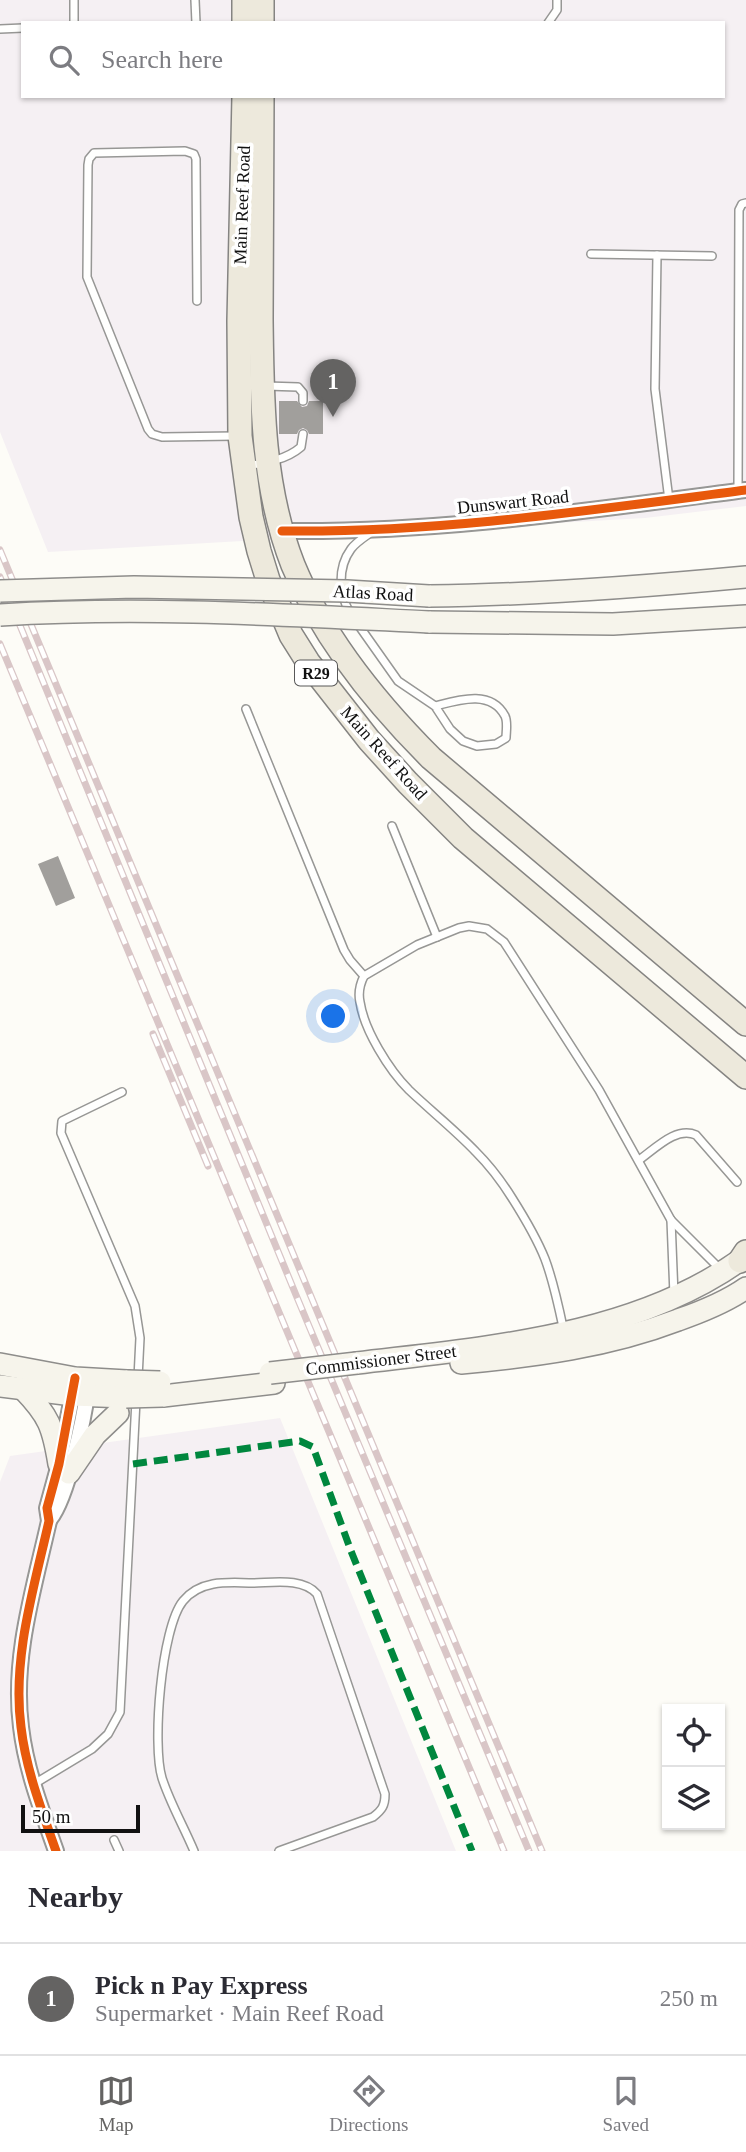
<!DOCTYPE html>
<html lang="en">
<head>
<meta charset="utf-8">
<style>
	body { margin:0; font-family:Georgia,serif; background:#f7f7f7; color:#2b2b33 }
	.controls { position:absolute; right:21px; bottom:21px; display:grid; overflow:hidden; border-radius:0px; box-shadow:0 2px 5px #0004 }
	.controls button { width:63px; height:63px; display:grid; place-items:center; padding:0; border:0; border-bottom:2px solid #e1e1e2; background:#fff; color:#2b2b33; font:35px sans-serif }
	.scale { position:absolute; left:21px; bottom:18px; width:119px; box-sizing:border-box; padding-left:7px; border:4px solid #111; border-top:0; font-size:19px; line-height:24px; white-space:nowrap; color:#111; -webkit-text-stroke:5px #fff; paint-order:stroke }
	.you { position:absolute; left:334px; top:1017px; width:24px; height:24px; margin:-18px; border:5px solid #fff; border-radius:50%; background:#1a73e8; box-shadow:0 0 0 10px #1a73e833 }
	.badge { display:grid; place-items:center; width:46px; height:46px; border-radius:50%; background:#646362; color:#fff; font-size:23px; font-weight:700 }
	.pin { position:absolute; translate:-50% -58px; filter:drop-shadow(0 2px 4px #0008) }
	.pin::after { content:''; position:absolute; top:37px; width:24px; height:21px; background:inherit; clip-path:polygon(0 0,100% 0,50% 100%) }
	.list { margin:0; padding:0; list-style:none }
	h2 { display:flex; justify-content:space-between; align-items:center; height:91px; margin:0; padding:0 28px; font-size:30px }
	h2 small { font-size:23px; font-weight:400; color:#7c7c81 }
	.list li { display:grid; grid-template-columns:46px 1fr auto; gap:21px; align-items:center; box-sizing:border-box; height:112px; padding:0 28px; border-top:2px solid #e1e1e2 }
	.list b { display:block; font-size:26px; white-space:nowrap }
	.list p { margin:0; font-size:23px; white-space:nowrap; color:#7c7c81 }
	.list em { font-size:23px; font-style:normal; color:#7c7c81 }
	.icon { flex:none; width:38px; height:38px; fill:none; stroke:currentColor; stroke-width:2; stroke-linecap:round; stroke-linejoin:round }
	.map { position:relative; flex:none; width:746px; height:1851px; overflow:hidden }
	.search { position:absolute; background:#fff; box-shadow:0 2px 5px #0004; left:21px; right:21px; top:21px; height:77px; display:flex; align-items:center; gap:18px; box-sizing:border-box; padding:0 24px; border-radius:0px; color:#7c7c81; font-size:26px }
	.sheet { height:203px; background:#fff }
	nav { display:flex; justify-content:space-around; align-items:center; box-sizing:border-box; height:98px; border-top:2px solid #e1e1e2; background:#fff; font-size:19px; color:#7c7c81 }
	nav a { display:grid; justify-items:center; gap:4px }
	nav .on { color:#646362 }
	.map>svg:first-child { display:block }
</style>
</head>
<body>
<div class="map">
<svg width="746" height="1851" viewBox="0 0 746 1851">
	<rect width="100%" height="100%" fill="#fdfcf7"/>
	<g fill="#f5f0f3" fill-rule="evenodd">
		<path d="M0,0H746V506L645,518L48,552L0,432ZM23,23H723V96H23Z"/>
		<polygon points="280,1418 456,1851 0,1851 0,1482 10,1456"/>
	</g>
	<g fill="#a19f9c">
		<polygon points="279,401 297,401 302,407 307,406 309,401 323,401 323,434 309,434 307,430 303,428 299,430 297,434 279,434"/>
		<polygon points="58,856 75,898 56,906 38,864"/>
	</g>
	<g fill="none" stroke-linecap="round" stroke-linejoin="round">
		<g stroke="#979795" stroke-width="10">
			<g id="lane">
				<polyline points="195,0 196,23"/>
				<polyline points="74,23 74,0"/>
				<polyline points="548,23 557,10 557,0"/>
				<polyline points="0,29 23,28"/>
				<polyline points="591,254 712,256"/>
				<polyline points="657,255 655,389 669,500"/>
				<polyline points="197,301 196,159 194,154 185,151 94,153 89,159 88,165 87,277 148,429 152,434 162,437 236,436"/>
				<polyline points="266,386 298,387 303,393 303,401"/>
				<path d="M246,466C265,463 286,460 301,447L303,434"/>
				<polyline points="738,491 739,210 742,204 746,203"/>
				<path d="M350,613C339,594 337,568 351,549C356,542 366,536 373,531"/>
				<path d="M357,623L398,681L435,706L450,729L463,741L477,746L496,744L506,738C506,732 508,722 505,716C491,689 458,700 435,706"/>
				<polyline points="246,709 344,950 350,960 364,976"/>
				<polyline points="392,826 437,937"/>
				<polyline points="122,1092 62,1121 61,1133 135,1306 140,1338 138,1378"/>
				<path d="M639,1160C655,1149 676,1126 696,1135L737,1182"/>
				<polyline points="671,1220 674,1295"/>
				<path d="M564,1332C559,1308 554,1283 545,1259C537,1239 524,1217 512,1198C502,1182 490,1166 476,1152C455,1130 431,1111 409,1090C389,1070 364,1030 360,1002C358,993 360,984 364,976L417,945L459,928L469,926L487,929L504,942L599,1090L671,1220L721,1270"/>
				<polyline points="34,1784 92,1749 108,1734 120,1712 136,1400"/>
				<polyline points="114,1840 119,1851"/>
				<path d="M194,1851C184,1827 170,1803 162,1778C152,1746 161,1628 183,1601C200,1580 227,1582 252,1583C272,1583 302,1577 317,1594L385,1794C385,1806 382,1810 373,1817L279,1851"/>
			</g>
		</g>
		<g stroke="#979795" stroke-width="18">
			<g id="street">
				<path d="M282,531C438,533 592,510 746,490"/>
				<path d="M50,1519C68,1496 84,1418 88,1388"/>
				<path d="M56,1851C42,1811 26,1770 21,1727C12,1658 34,1588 49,1521L47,1508L59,1464L74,1387"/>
			</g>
		</g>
		<g stroke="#8e8d8b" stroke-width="24">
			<g id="secondary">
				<path d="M429,596C535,595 640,587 746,577"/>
				<polyline points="429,622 613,624 746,616"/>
				<path d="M357,1363C488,1347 636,1337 746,1256"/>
				<path d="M461,1363C536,1356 607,1347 678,1320C701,1312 726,1302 746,1288"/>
				<polyline points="0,1364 75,1378 127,1381"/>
				<polyline points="0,1386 73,1395 126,1397"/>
				<path d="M23,1389C49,1416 53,1427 59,1464"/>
				<polyline points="163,1396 274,1383"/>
				<polyline points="69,1473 95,1435 118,1413"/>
			</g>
		</g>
		<g stroke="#858482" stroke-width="26">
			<g id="primary">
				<polyline points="244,23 244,0"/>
				<polyline points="262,23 262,0"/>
				<polyline points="244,96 239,321 240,436 251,517 259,551 268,580 291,635 308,662 369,740 408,783 463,838 746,1077"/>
				<path d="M262,96C262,170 261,245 261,319C262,402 262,486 293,565C323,638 375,702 431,758L746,1024"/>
				<polyline points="740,1261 746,1252"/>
			</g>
		</g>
		<use href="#lane" stroke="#fffffe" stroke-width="7"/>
		<use href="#street" stroke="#fffffe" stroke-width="14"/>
		<use href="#secondary" stroke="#f6f4eb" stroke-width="21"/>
		<use href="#primary" stroke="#ede9dc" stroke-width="23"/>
		<g stroke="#d9c6c7" stroke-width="7">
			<g id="rail">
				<polyline points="0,550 542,1851"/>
				<polyline points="0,577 296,1295 529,1851"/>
				<polyline points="0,644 504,1851"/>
				<polyline points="153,1034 208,1166"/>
			</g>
		</g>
		<use href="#rail" stroke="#fff" stroke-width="4.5" stroke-dasharray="13" stroke-linecap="butt"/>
		<g stroke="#8e8d8b" stroke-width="24" stroke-linecap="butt">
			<g id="secondary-bridge">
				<polyline points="0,591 134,587 347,591 429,596"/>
				<path d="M0,615C143,606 286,615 429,622"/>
				<polyline points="270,1373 357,1363"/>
				<polyline points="127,1381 160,1382"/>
				<polyline points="126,1397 163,1396"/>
			</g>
		</g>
		<use href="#secondary-bridge" stroke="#f6f4eb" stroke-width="21"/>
		<polyline stroke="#00873e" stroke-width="7" stroke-dasharray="14 7" stroke-linecap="butt" points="133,1464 300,1441 313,1447 351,1551 472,1851"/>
		<g stroke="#fff" stroke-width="13">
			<g id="cycleway">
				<path d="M282,531C438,533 592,510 746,490"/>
				<path d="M56,1851C42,1811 26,1770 21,1727C12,1658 34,1588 49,1521L47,1508L59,1464L75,1378"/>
			</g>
		</g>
		<use href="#cycleway" stroke="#e8590c" stroke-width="9"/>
	</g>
	<g text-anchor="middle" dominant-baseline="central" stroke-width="7" stroke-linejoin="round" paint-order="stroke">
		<rect fill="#fff" stroke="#585858" stroke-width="2" x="295" y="660.5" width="42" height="25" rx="5"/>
		<g font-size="16" font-weight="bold" fill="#111">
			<text x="316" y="673">R29</text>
		</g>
		<g font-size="18" fill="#111" stroke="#fff">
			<text transform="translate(242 205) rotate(-88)">Main Reef Road</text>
			<text transform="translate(513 502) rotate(-6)">Dunswart Road</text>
			<text transform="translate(373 593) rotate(3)">Atlas Road</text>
			<text transform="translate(384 753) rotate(48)">Main Reef Road</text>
			<text transform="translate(381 1360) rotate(-7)">Commissioner Street</text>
		</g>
	</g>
</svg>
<div class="controls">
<button><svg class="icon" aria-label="locate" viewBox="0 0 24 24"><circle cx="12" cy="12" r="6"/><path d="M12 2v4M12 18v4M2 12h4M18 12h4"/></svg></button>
<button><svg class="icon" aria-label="layers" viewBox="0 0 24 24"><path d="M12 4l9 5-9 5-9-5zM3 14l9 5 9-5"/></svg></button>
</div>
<div class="scale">50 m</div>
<div class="you"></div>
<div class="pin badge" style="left:333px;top:417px">1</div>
<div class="search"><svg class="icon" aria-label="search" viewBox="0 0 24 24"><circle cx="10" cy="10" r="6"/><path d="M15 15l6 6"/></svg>Search here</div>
</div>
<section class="sheet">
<h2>Nearby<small></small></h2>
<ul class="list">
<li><span class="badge">1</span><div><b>Pick n Pay Express</b><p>Supermarket · Main Reef Road</p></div><em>250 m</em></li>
</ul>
</section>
<nav>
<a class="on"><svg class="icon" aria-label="map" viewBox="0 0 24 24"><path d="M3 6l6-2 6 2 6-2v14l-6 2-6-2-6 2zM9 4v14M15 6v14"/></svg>Map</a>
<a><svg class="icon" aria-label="directions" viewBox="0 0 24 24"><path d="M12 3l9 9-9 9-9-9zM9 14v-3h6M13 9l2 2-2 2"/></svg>Directions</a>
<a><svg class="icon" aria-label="saved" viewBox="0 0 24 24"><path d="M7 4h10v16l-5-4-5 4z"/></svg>Saved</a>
</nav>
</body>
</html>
